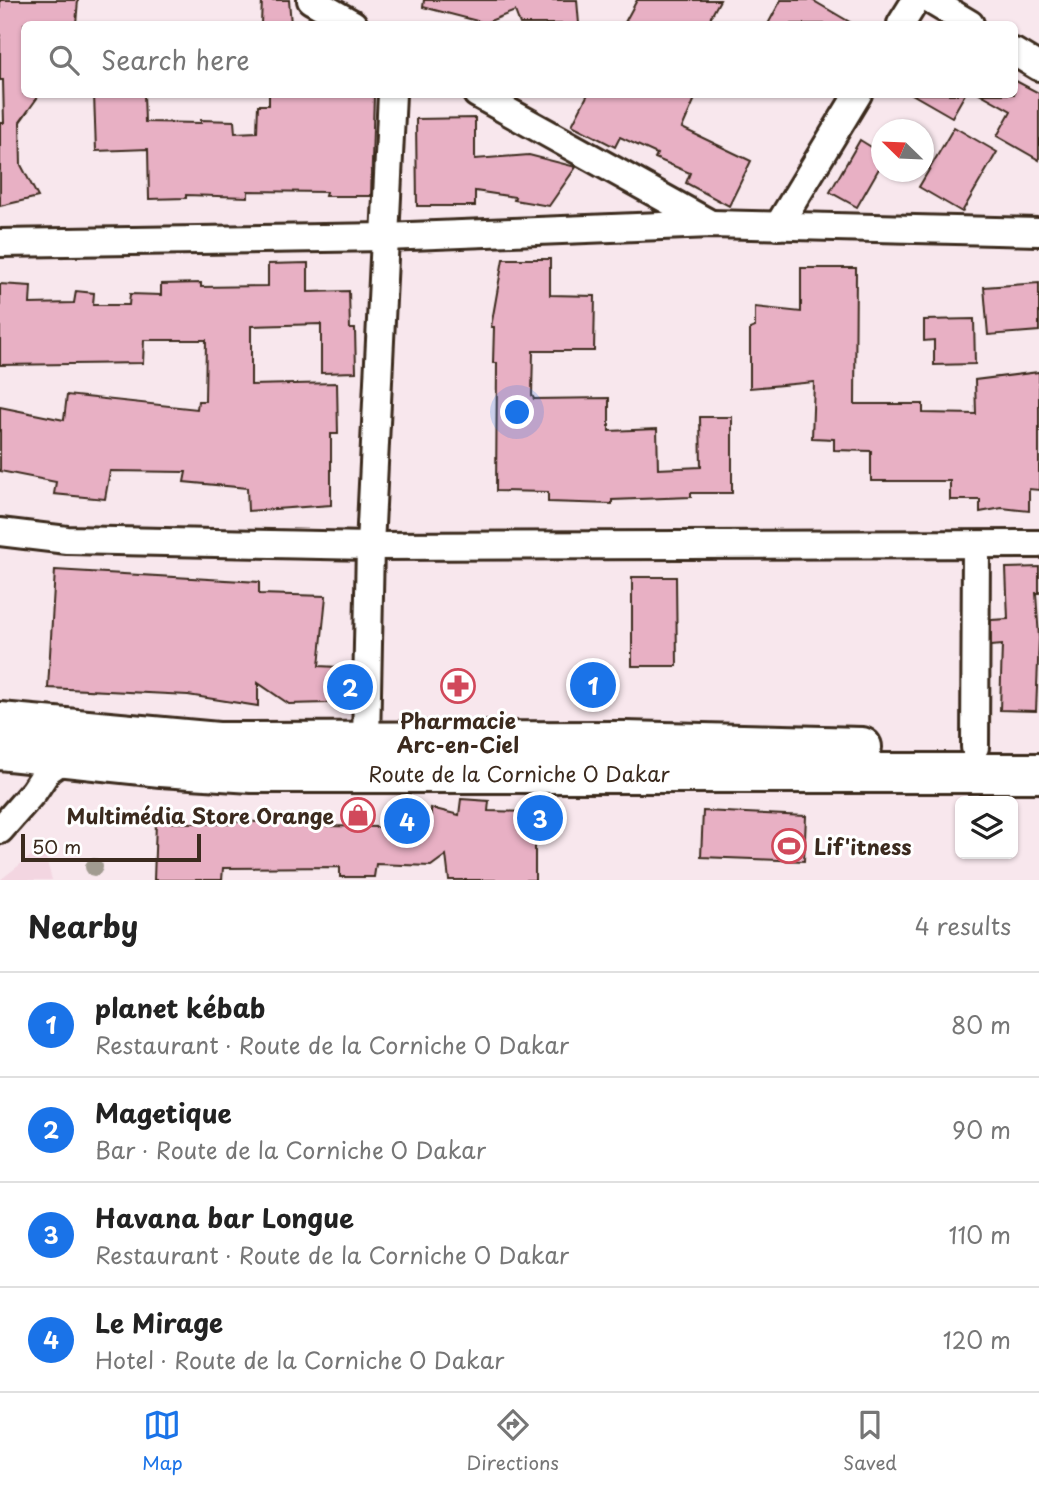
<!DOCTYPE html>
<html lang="en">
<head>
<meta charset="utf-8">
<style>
	body { margin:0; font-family:"Playpen Sans",sans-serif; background:#f2f2f2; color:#222 }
	.controls { position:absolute; right:21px; bottom:21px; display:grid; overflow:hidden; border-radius:10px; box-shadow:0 2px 5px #0004 }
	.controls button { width:63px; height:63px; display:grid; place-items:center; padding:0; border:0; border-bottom:2px solid #e0e0e0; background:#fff; color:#222; font:35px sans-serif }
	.compass { position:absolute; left:871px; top:119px; width:63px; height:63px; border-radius:50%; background:#fff; box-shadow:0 2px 5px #0004; rotate:293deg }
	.scale { position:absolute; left:21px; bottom:18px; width:180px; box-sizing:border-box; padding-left:7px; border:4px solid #3b2a1e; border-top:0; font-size:19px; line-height:24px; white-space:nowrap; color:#3b2a1e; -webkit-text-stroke:5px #fff; paint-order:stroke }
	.you { position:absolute; left:518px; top:413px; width:24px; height:24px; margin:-18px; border:5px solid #fff; border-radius:50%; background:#1a73e8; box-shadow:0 0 0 10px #1a73e833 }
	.badge { display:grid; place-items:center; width:46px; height:46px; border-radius:50%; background:#1a73e8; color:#fff; font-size:23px; font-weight:700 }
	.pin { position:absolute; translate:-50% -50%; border:4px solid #fff; box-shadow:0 2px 7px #0006 }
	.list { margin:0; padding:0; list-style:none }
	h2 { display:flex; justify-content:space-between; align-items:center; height:91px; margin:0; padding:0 28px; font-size:30px }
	h2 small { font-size:23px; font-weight:400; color:#767676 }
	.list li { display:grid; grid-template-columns:46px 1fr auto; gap:21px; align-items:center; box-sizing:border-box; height:105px; padding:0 28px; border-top:2px solid #e0e0e0 }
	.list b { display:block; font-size:26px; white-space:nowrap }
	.list p { margin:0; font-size:23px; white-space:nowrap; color:#767676 }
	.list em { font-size:23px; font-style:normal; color:#767676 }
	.icon { flex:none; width:38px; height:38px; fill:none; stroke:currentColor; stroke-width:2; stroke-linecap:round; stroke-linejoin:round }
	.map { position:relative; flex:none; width:1039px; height:880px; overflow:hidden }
	.search { position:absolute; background:#fff; box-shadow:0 2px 5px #0004; left:21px; right:21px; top:21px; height:77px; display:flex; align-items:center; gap:18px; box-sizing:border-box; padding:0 24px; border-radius:10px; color:#767676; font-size:26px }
	.sheet { height:511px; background:#fff }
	nav { display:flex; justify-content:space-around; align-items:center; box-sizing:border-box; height:98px; border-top:2px solid #e0e0e0; background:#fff; font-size:19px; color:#767676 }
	nav a { display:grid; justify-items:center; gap:4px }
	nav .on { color:#1a73e8 }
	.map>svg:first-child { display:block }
</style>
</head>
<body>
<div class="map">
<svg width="1039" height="880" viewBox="0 0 1039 880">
	<rect width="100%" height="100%" fill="#f8e7ed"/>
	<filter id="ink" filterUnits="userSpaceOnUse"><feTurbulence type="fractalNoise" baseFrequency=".0143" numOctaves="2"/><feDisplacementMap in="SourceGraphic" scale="14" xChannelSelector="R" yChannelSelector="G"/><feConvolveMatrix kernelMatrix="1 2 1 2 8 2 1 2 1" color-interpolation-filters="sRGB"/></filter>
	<g filter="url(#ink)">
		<polygon fill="#f3d6e1" points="44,851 52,880 0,880 31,856"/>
		<g fill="#e8b0c4" stroke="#3b2a1e" stroke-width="2">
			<polygon points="0,0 78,0 76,24 24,24 24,94 40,94 20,122 21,165 38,197 0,206 0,123 4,123 3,80 0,80"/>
			<polygon points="262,0 289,0 291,24 261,24"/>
			<polygon points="424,0 577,0 579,24 520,24 515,11 485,23 423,7"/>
			<polygon points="637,0 720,0 707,24 624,24"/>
			<polygon points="781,0 812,0 853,24 768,24"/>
			<polygon points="1014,80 1039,93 1039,160 997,136 1011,111 981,94 1014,94"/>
			<polygon points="94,94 144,94 145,122 201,123 201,120 234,121 235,133 257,132 258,105 269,105 269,94 374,94 371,196 325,196 326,192 248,191 248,197 186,195 186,198 149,199 148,149 96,151"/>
			<polygon points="588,94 697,94 682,128 751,161 729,206 686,183 690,173 655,158 657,154 620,137 615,147 572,125"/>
			<polygon points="912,94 965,94 952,117"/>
			<polygon points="475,118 475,159 529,155 576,167 549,206 514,200 515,197 475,191 475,206 417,206 416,119"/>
			<polygon points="954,127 997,152 962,212 919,187"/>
			<polygon points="860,140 881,153 881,165 857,207 830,192"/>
			<polygon points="503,259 550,259 550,295 595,296 594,351 533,351 532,395 534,399 609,398 609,431 657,429 658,469 701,467 700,417 732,417 732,493 691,493 691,497 612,500 612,504 548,502 548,492 496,491 497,363 493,363 494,327 491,327"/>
			<polygon points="308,263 308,292 349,291 350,329 355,329 356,372 321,373 321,324 251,326 251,385 337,383 338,434 331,434 331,505 248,511 247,488 184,482 186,472 110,471 105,499 54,494 56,482 0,471 0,407 64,420 67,395 197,409 198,401 205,401 206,340 144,340 143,363 0,365 0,284 31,286 30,304 74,303 76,291 94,293 93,305 129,305 130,294 161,295 161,284 201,283 201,287 268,286 268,264"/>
			<polygon points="801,268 856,268 855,404 923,404 923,413 976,414 975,380 1039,372 1039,490 1029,489 1029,511 1002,508 980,512 980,500 950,500 950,481 871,481 871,451 834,450 834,439 812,438 814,382 750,388 750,329 755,327 755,307 801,312"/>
			<polygon points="1039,283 1039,331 988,335 984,287"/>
			<polygon points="974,319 975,364 934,365 934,340 924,341 924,320"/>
			<polygon points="1039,567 1039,593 1036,593 1039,638 1036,711 1000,710 1002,645 991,646 991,620 1008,619 1006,568"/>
			<polygon points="55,570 259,582 259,594 326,596 319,666 337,667 336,690 327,703 289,704 258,683 258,706 188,695 48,688"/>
			<polygon points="632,577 676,577 677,666 632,666"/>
			<polygon points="461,799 489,801 488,811 535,812 535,880 449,880 446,855 431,866 376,864 374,877 340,877 340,867 223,868 222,880 154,880 156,822 230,824 230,822 327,821 327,826 431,828 431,808 459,815"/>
			<polygon points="703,811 806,816 804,861 701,857"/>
		</g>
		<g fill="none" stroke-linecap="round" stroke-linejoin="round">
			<g stroke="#3b2a1e" stroke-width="32">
				<g id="minor">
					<polyline points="311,0 353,24"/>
					<polyline points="930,0 970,24"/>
					<polyline points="901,24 916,0"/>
					<polyline points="1014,52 1039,67"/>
					<polyline points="477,94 709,223"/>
					<polyline points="778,226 858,94"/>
					<polyline points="0,243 385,237 711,224 1039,232"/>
					<polyline points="0,532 67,540 370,546 1039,544"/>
					<polyline points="366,742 370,546 392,94"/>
					<polyline points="975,747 976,545"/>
					<polyline points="0,830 34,791 48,770 67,757"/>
				</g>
			</g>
			<g stroke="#3b2a1e" stroke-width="44">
				<g id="highway">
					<polyline points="0,722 218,742 625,741 862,747"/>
					<polyline points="0,750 161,767 252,773 1039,773"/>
				</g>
			</g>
			<use href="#minor" stroke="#fff" stroke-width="26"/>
			<use href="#highway" stroke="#fff" stroke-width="38"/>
		</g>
		<circle fill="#a19b90" cx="94" cy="867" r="9"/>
	</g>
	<defs>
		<g id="pharmacy-ring" transform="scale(1.75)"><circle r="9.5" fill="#fff" stroke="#d1495b" stroke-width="1.5"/><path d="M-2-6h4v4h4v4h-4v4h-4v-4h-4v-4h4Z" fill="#d1495b"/></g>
		<g id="shop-ring" transform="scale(1.75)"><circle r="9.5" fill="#fff" stroke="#d1495b" stroke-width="1.5"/><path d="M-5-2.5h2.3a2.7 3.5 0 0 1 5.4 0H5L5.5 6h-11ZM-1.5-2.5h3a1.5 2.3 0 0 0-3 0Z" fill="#d1495b"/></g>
		<g id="stadium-ring" transform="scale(1.75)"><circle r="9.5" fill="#fff" stroke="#d1495b" stroke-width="1.5"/><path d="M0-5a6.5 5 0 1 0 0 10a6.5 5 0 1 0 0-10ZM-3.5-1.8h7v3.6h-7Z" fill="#d1495b"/></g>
	</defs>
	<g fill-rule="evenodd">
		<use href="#pharmacy-ring" x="458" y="686"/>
		<use href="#shop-ring" x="358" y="815"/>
		<use href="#stadium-ring" x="789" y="846"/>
	</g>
	<g text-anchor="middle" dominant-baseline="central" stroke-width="6" stroke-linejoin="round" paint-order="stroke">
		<g font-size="21" font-weight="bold" fill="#3b2a1e" stroke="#fff">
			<text x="458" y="720">Pharmacie<tspan x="458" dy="24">Arc-en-Ciel</tspan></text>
			<text x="334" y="815" text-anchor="end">Multimédia Store Orange</text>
			<text x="814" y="846" text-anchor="start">Lif'itness</text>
		</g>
		<g font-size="21" fill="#3b2a1e" stroke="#fff">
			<text x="519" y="773">Route de la Corniche O Dakar</text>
		</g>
	</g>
</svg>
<div class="controls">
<button><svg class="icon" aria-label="layers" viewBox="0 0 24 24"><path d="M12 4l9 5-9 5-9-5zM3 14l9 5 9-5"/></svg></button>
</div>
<svg class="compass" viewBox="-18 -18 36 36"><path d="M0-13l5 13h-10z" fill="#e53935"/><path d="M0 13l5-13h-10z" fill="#767676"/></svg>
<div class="scale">50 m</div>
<div class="you"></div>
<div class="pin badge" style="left:593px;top:685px">1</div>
<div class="pin badge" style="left:350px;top:687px">2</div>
<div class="pin badge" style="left:540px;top:818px">3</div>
<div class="pin badge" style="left:407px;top:821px">4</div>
<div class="search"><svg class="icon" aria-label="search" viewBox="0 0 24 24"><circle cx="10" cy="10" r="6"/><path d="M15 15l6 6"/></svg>Search here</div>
</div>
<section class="sheet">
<h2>Nearby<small>4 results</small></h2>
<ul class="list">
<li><span class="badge">1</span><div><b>planet kébab</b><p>Restaurant · Route de la Corniche O Dakar</p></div><em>80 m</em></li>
<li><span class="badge">2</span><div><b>Magetique</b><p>Bar · Route de la Corniche O Dakar</p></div><em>90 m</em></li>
<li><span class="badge">3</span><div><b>Havana bar Longue</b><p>Restaurant · Route de la Corniche O Dakar</p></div><em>110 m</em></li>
<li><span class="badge">4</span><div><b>Le Mirage</b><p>Hotel · Route de la Corniche O Dakar</p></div><em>120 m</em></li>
</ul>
</section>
<nav>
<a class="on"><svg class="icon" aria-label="map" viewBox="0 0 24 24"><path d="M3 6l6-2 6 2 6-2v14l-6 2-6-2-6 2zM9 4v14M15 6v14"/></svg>Map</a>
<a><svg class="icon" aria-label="directions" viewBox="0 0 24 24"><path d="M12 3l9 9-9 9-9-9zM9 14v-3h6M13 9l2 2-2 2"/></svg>Directions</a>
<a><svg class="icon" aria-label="saved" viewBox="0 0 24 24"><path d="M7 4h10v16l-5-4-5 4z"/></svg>Saved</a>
</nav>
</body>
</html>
